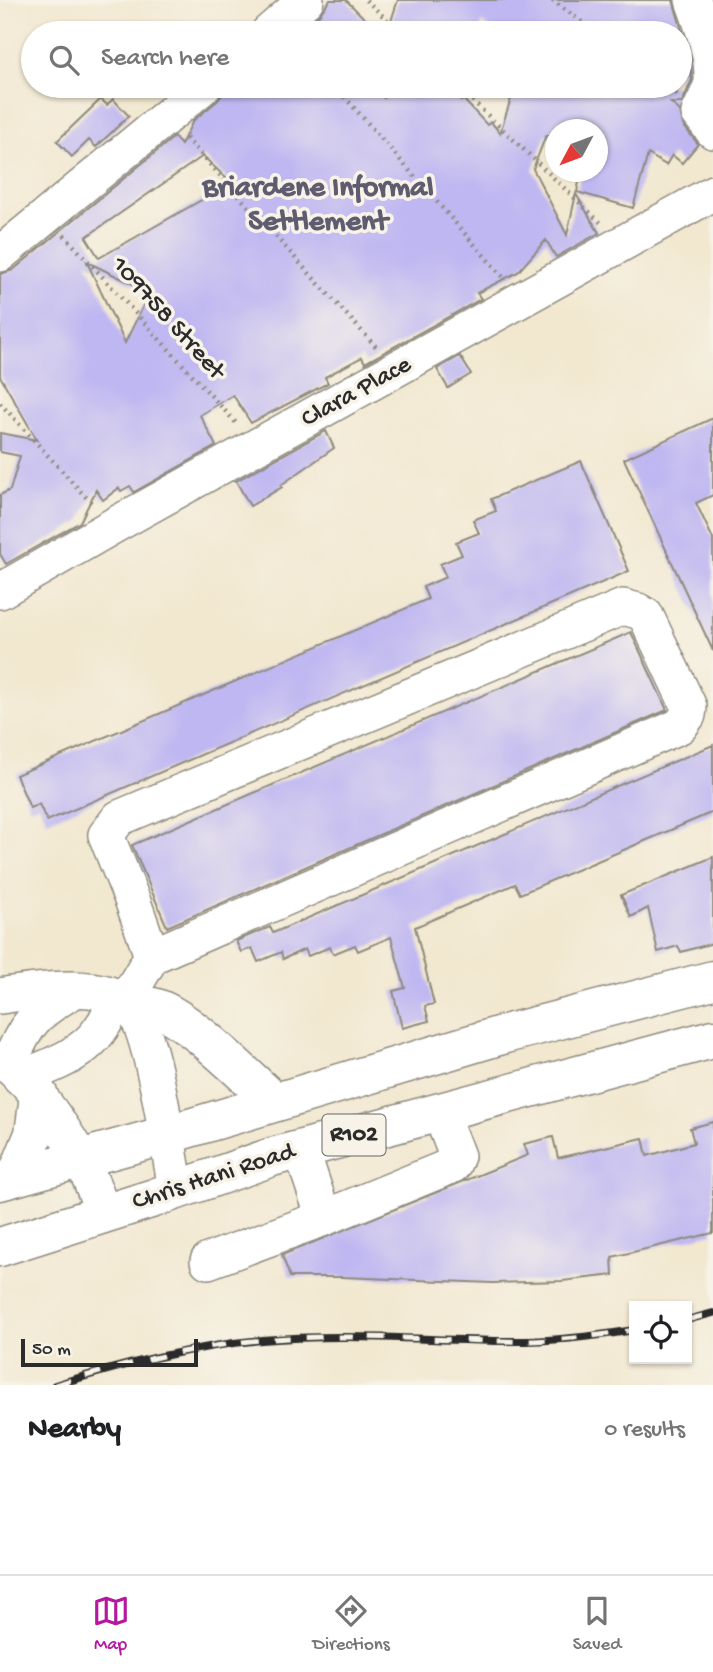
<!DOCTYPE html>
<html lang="en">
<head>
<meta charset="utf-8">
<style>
	body { margin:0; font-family:"Gochi Hand",sans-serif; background:#f2f2f2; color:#202124 }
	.controls { position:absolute; right:21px; bottom:21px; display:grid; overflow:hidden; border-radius:0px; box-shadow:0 2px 5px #0004 }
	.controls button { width:63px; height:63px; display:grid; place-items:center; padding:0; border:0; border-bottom:2px solid #e0e0e0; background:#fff; color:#202124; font:35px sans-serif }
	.compass { position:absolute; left:545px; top:119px; width:63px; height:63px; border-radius:50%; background:#fff; box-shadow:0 2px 5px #0004; rotate:229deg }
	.scale { position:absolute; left:21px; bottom:18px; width:177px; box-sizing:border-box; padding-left:7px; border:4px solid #2b2b2b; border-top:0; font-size:19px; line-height:24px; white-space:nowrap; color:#2b2b2b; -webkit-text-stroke:5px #f7f3e8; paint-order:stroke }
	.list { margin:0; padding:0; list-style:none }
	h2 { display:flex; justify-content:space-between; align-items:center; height:91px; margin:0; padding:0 28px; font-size:30px }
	h2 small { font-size:23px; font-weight:400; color:#757577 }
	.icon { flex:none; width:38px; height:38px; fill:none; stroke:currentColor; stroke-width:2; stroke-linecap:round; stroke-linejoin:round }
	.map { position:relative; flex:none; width:713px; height:1385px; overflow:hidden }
	.search { position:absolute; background:#fff; box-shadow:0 2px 5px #0004; left:21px; right:21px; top:21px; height:77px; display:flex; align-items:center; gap:18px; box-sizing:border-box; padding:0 24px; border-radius:38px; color:#757577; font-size:26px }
	.sheet { height:189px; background:#fff }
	nav { display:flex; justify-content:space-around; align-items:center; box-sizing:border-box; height:98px; border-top:2px solid #e0e0e0; background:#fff; font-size:19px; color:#757577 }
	nav a { display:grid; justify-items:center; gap:4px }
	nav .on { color:#b5179e }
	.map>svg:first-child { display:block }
</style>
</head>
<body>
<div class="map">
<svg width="713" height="1385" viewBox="0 0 713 1385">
	<rect width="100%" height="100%" fill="#f7f3e8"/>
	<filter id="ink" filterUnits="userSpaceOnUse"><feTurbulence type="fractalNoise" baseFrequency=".0143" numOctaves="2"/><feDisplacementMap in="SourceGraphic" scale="14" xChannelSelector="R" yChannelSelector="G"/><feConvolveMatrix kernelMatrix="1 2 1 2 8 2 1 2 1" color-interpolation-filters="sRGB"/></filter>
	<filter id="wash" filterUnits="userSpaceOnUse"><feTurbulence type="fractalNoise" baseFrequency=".00686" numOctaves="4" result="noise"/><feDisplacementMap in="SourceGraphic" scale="28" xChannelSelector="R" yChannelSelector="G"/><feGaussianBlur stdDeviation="1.57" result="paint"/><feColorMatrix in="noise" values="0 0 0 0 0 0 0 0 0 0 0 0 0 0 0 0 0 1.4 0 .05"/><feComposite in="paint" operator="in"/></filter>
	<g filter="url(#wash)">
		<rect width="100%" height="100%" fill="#f2e8d0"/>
		<g id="blocks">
			<g fill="#bfb7f1" fill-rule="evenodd">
				<polygon points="330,0 346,0 379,33 298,33 319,15"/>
				<path d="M398,0H673L689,55L692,80L682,103H671L680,111L683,125L698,144L682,163L672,155L666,165L648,154L633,208L577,192L581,172H598V130H564L556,127L552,137L546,135L533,169L567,235L576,194L599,233L556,257L546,240L518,272L477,293L481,299L365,363L362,357L325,377L328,383L251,423L233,395L200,415L216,446L134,492L130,486L121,491L119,488L103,500L96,490L80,522L6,564L0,554V495L10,490L20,456L0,452V433L37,440L0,376V274L13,270L174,137L181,145L193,121L217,101L223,94L224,86H371L384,98L394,86H447L461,101L463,99L487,125L491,122L500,133L515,86H625L636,93L641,86H680V33H663L652,26L641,33H498L482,22L479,33H387ZM203,156L227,179L212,194L99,258L86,237ZM87,262L150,292L125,343Z"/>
				<polygon points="101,99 107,105 113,99 129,116 96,147 89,140 72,157 57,141"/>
				<polygon points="460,356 471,374 448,388 437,369"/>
				<polygon points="713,418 713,495 696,503 713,539 713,651 624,459"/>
				<polygon points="326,431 334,448 281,485 282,487 250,506 236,481"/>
				<polygon points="581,461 629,571 47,821 39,804 30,808 16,775 428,599 423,587 446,577 440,564 462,555 456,542 479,533 473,520 496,511 491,499"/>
				<polygon points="631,632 667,710 167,927 132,845"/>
				<polygon points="713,745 713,812 520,894 515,884 415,927 434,1004 425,1006 429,1021 402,1028 393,991 405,988 391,937 358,951 355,945 333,954 330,947 308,956 305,949 283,959 281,952 258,962 252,948 241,952 236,941 270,927 273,933"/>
				<polygon points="713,857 713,943 681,952 678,946 658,952 648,908 631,917 621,895"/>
				<polygon points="713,1122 713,1233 612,1257 613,1275 562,1281 493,1283 342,1277 290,1277 282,1255 528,1155 524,1144 553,1137 558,1158 643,1138 647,1156 694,1143 690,1128"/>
			</g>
		</g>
	</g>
	<g filter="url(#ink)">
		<use href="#blocks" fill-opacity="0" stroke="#8e8a7e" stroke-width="2"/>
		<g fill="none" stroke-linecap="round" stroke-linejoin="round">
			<g stroke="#8e8a7e" stroke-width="38">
				<g id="minor">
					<path d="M693,0C702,25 713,54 712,82C710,92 703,103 699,113L713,131"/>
					<polyline points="268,33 306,0"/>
					<polyline points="0,254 204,86"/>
					<polyline points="0,591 113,526 713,193"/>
					<path d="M0,996C32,991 107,979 131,1007C153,1033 169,1151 176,1190"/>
					<polyline points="124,1003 152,956 680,726 688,715 689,707 646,616 638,611 623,607 119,818 106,835 133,902 152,956"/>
					<path d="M0,1061C29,1076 64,1129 80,1158C90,1175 96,1195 104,1214"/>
					<path d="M8,1066C27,1022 34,1013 75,990"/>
					<path d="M20,1078C48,1067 84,1055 101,1028C108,1019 112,1008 116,998"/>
					<polyline points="301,1149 324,1218 453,1165 457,1156 440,1112"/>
					<polyline points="208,1261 324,1218"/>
				</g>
			</g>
			<g stroke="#8e8a7e" stroke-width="41">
				<g id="major">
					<path d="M131,1007C138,1007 146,1005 153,1007C185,1014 248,1079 275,1102"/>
					<polyline points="17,1176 34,1134 39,1096"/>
					<polyline points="0,1181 166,1135 505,1034 713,980"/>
					<polyline points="0,1247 154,1198 272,1157 713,1039"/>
				</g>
			</g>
			<g stroke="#8e8a7e" stroke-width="4.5" stroke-dasharray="2 5" stroke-linecap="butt">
				<polyline points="366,0 401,33"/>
				<polyline points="552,0 597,33"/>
				<polyline points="335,86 503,277"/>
				<polyline points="457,86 601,223"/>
				<polyline points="664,86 678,96"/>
				<polyline points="186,138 378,349"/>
				<polyline points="64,235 238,425"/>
				<polyline points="0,403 94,506"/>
			</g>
			<use href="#minor" stroke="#fff" stroke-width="35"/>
			<use href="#major" stroke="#fff" stroke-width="38"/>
			<g stroke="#2b2b2b" stroke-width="8">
				<g id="rail">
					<polyline points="687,1320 713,1313"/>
					<path d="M55,1385C122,1365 192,1346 262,1340C342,1333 422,1340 502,1341C546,1342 591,1337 634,1330"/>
				</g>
			</g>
			<use href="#rail" stroke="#f7f3e8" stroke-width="5" stroke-dasharray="16" stroke-linecap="butt"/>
		</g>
	</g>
	<g text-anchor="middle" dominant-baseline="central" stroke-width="7" stroke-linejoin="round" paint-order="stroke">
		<rect fill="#f7f3e8" stroke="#686764" stroke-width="2" x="322.5" y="1114.5" width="63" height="41" rx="5"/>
		<g font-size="24" font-weight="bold" fill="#2b2b2b">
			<text x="354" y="1135">R102</text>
		</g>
		<g font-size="26" fill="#2b2b2b" stroke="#f7f3e8">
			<text transform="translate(167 319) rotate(48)">109758 Street</text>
			<text transform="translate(357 393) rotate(-29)">Clara Place</text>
			<text transform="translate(214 1178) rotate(-18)">Chris Hani Road</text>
		</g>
		<g font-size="30" font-weight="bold" fill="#5f5c70" stroke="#f7f3e8">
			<text x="318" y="189">Briardene Informal<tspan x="318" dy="34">Settlement</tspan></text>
		</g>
	</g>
</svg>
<div class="controls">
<button><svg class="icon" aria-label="locate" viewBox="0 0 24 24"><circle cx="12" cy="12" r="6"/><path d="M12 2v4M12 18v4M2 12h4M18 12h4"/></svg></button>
</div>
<svg class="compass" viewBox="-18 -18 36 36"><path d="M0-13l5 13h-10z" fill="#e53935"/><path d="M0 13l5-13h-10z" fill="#757577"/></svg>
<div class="scale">50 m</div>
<div class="search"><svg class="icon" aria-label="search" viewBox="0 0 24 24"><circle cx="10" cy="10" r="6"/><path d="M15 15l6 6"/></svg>Search here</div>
</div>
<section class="sheet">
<h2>Nearby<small>0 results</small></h2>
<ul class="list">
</ul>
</section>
<nav>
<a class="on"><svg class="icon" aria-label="map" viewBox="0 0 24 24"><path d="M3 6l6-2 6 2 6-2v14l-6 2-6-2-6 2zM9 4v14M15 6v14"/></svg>Map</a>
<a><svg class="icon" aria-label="directions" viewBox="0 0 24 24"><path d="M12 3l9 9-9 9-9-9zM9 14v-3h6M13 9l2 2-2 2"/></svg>Directions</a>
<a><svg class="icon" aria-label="saved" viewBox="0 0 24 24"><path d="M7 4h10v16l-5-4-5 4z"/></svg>Saved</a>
</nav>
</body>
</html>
